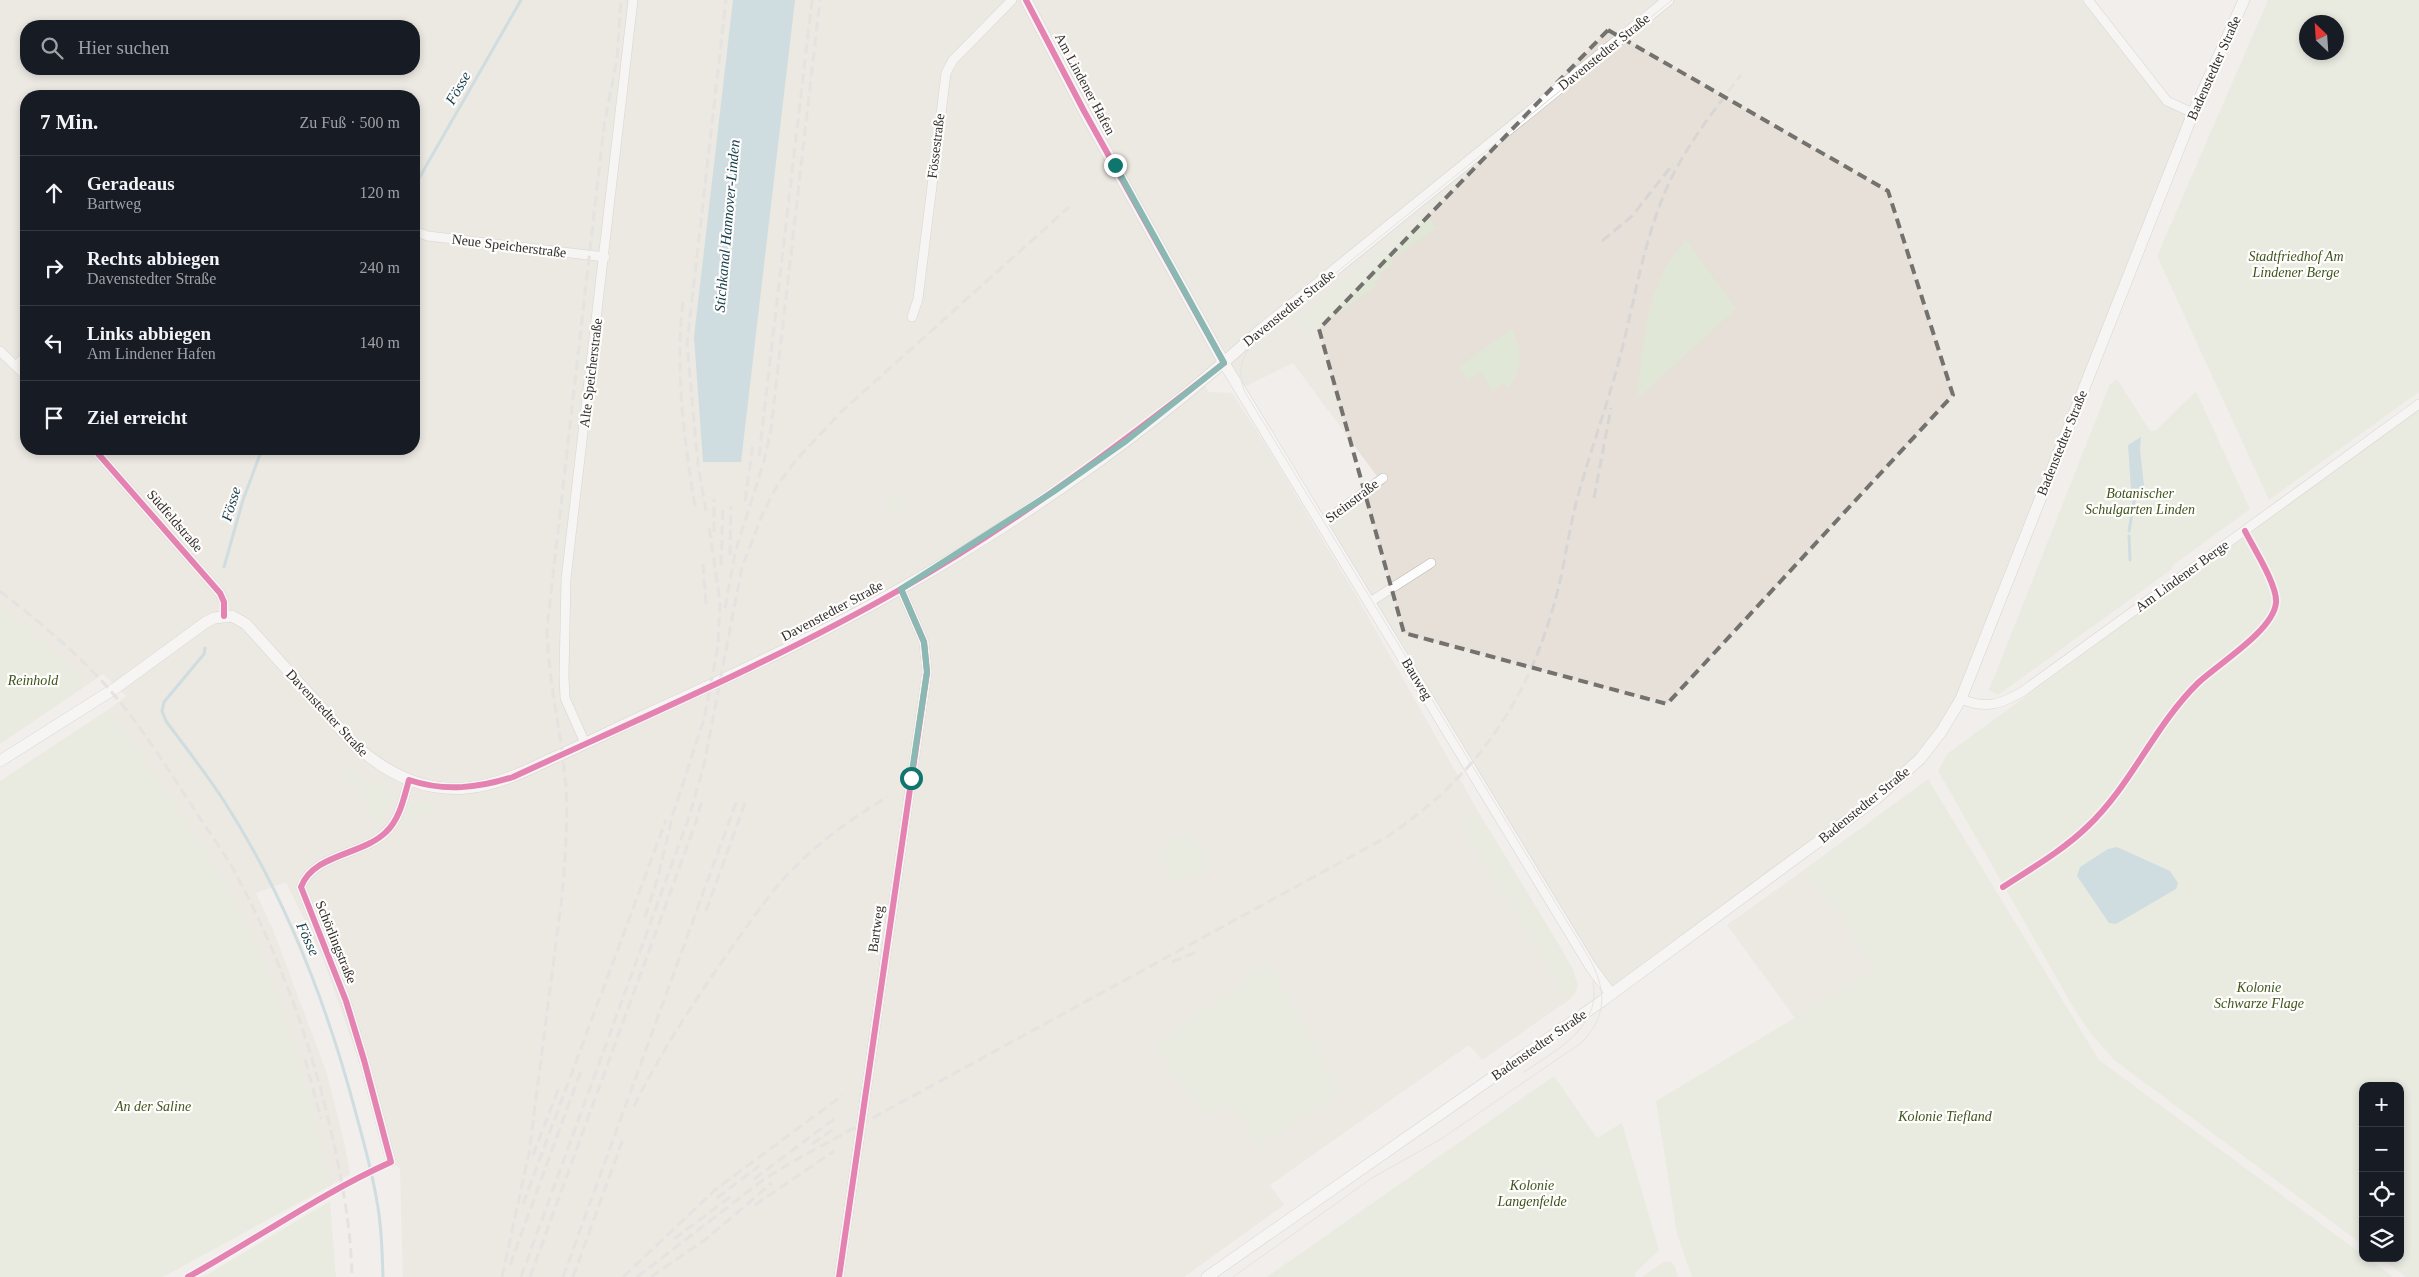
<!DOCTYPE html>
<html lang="de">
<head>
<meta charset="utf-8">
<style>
	body { margin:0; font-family:"Times New Roman",serif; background:#20242c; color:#f1f3f6 }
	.controls { position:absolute; right:15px; bottom:15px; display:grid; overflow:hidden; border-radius:10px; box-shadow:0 2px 8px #0003 }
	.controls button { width:45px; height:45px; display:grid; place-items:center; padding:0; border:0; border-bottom:1px solid #363941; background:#171b24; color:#f1f3f6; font:25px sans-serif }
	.compass { position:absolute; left:2299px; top:15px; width:45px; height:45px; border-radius:50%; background:#171b24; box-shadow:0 2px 8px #0003; rotate:335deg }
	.stop { position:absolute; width:15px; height:15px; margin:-11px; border:4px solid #0f766e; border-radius:50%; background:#fff }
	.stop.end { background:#0f766e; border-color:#fff; box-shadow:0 1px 5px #0008 }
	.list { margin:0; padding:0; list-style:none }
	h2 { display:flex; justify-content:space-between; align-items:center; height:65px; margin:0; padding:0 20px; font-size:21px }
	h2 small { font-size:16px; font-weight:400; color:#9ea1a6 }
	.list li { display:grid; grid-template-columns:32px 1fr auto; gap:15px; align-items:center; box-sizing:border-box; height:75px; padding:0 20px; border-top:1px solid #363941 }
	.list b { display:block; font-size:19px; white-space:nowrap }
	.list p { margin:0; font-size:16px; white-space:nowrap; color:#9ea1a6 }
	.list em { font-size:16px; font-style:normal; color:#9ea1a6 }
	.icon { flex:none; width:28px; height:28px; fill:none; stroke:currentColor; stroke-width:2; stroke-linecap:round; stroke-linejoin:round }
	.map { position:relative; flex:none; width:2419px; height:1277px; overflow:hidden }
	.search { position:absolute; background:#171b24; box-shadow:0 2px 8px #0003; left:20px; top:20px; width:400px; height:55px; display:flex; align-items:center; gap:12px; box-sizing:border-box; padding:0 18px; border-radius:20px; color:#9ea1a6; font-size:19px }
	.panel { position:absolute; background:#171b24; box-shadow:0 2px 8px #0003; left:20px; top:90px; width:400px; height:365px; border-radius:20px }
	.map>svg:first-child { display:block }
</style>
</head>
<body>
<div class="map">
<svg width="2419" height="1277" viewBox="0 0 2419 1277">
	<rect width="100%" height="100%" fill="#f1eeeb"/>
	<g fill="#e6e0d8" fill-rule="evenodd">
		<path d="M0,0H2088L2167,101L2193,113L1961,699L1920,759L1611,994L1321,522L1379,479L1293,363L1240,389L1224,363L1202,381L1209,392L1232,393L1265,444L1358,599L1479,813L1564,953L1578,984L1575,993L1569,1000L1482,1060L1469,1045L1270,1185L1284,1205L1184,1277H403L400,1168L387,1159L357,1055L323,958L286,882L256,893L273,930L327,1074L345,1146L350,1174L328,1187L306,1083L284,1016L253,941L221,877L109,709L126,696L103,674L87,685L37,636L0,604ZM26,26H414V69H26ZM26,96H414V449H26Z"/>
		<polygon points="1805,869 1852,934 1875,970 1795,1018 1727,925"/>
	</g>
	<g fill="#e1e7d6" fill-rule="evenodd">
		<path d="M2268,0H2419V392L2269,500L2157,256ZM2306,22H2336V52H2306Z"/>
		<polygon points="1425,218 1432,221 1437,228 1391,260 1393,264 1379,274 1381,277 1374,282 1376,286 1309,335 1300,328 1298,322 1300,317 1420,219"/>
		<path d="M1686,239L1736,309L1637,399C1641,360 1645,306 1664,271C1670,260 1679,250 1686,239Z"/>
		<path d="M1512,329C1521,351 1524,368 1508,388L1503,383L1492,390L1481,372L1468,381L1458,367Z"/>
		<polygon points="2117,379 2150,431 2155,431 2196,391 2250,509 2172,566 2172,569 1998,695 1989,690 2110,384"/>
		<polygon points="2419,408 2419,1277 2406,1277 2381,1258 2400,1258 2400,1086 2363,1086 2363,1245 2114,1060 2091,1034 2073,1007 1938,771 1947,754"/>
		<polygon points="892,492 904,496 908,504 888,515 889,494"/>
		<polygon points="0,604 37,636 87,685 0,744"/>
		<path d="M109,709C147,764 186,819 220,876C274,966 312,1083 328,1187L163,1277H0V781Z"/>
		<polygon points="350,767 369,782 357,786 344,773"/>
		<polygon points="1928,779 2099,1060 2363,1255 2363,1258 2368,1258 2393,1277 1692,1277 1677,1234 1656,1101 1875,970 1852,934 1805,869"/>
		<polygon points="374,784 392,793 393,796 388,812 379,825 373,818 360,790"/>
		<polygon points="411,801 443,806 402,827 400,823"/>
		<path d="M1479,813L1573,969C1577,982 1579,989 1569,1000L1460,824Z"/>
		<polygon points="1185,834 1192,835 1209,864 1206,870 1180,883 1175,882 1160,852 1162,846"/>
		<path d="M1269,963L1341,1093L1259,1146L1230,1103C1219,1110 1214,1114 1200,1109L1155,1044Z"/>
		<polygon points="1554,1076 1597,1138 1622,1123 1659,1250 1636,1272 1635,1277 1267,1277"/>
		<polygon points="330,1201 336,1277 203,1277"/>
		<polygon points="1663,1262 1670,1262 1675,1266 1678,1277 1642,1277"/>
	</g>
	<g fill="#a8c8d2">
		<polygon points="733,0 795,0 741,462 703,462 694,337"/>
		<polygon points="2141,437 2140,449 2144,485 2135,496 2131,490 2128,445"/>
		<polygon points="2117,847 2170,871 2178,883 2176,889 2116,924 2109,923 2077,876 2080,867 2108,849"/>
	</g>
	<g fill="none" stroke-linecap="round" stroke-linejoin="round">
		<g stroke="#a8c8d2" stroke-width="3">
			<polyline points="414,187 521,0"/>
			<polyline points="2129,531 2135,496"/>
			<polyline points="2129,536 2130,560"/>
			<polyline points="224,567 243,500 262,449"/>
			<path d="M205,648L204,654L164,702L162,711L166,721C185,747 206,773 224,801C285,896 326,1001 355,1110C363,1140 372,1170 377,1202C382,1226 382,1252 383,1277"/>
		</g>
		<g stroke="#b9b8b5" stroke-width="10">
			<g id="minor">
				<polyline points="2088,0 2167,101 2193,113"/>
				<polyline points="414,231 428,236 605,257"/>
				<polyline points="912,317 918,299 946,73 953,60 1012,0"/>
				<polyline points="0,351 26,376"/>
				<polyline points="17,365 26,356"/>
				<polyline points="94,449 220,593 224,602 224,616"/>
				<polyline points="1321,524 1383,478"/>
				<polyline points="1370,602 1431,563"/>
				<path d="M1961,699C1986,709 1999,705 2022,692L2419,404"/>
				<polyline points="585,743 565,698 564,675 566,579 633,0"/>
				<path d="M391,1162L364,1060L346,1001L301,887C313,854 363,855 386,832C400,819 404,797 409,780"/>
				<polyline points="839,1277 927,672 924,642 901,589"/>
			</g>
		</g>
		<g stroke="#b9b8b5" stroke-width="12">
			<g id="tertiary">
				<polyline points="1026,0 1084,111 1224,363 1591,967 1611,994"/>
				<path d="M0,761L117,687L206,622L214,618L232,616L246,624L353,743C384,772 423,792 467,788C497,785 524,772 551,759C581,746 611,731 641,717C729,677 816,637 900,589C1027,517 1150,430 1258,332L1668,0"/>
				<polyline points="1207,1277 1602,1001 1876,799 1920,759 1941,732 1961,699 2193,113 2244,0"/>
			</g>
		</g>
		<use href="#minor" stroke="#fdfcfc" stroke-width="9"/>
		<use href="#tertiary" stroke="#fdfcfc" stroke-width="11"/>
		<g stroke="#d7d6d5" stroke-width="1">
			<path d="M1524,1072C1556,1050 1602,1027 1593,982"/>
			<path d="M1233,1277L1372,1178L1441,1139L1581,1043C1609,1015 1606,988 1588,956L1245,392C1234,368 1246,348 1263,332L1672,0"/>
		</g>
		<g stroke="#d7d6d5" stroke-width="3" stroke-dasharray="10 5" stroke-linecap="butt">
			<polyline points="1602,241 1632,216 1673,164"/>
			<path d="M683,302C675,370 684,443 696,511"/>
			<polyline points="759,456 812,0"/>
			<polyline points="1594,498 1611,408"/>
			<polyline points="745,501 753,444"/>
			<polyline points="706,511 698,465 687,344 726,0"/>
			<polyline points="714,532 714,499"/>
			<polyline points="730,555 731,506"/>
			<polyline points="703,564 706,605"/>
			<polyline points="721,565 723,506"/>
			<path d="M0,591C42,624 86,660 120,702C149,738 174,778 199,817C211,835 225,854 236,874C279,955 311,1042 331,1131C342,1179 351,1228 352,1277"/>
			<polyline points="725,608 735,553 764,461 771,429 820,0"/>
			<polyline points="706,911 745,803"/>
			<polyline points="645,917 658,877 673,814 704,719 718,646 720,602 709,526"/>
			<polyline points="1172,962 1197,952"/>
			<polyline points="305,1059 321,1119"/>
			<path d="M634,1106C664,1046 701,991 740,936C758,911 775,886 797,865C824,838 855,816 888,797"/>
			<polyline points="812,1144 835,1128"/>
			<polyline points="533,1155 559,1087"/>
			<polyline points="754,1179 834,1119"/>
			<polyline points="717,1198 759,1166"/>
			<polyline points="523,1204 666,820"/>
			<polyline points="755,1205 834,1151"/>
			<polyline points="674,1239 730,1197"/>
			<polyline points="510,1265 582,1068"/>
			<path d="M502,1277L529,1153L562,896C565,860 568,824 566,788C562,734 548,682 547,628L604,126L617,59L621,0"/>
			<polyline points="521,1277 688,820 704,765 742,567 763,513 778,484 797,459 840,413 1069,207"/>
			<polyline points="530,1277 696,822 703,797"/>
			<polyline points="563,1277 737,800"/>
			<polyline points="573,1277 623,1139"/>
			<polyline points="623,1277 716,1189 843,1095"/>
			<path d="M637,1277L763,1180L792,1162L1385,838C1474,779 1527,703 1555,601C1564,569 1568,535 1576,503C1590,451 1609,401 1622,349C1636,293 1645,235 1669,183C1688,143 1715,109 1741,75"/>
			<polyline points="651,1277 706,1239 772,1183"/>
		</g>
		<g stroke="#fefdfc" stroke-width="9">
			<g id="cycleway">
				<polyline points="94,449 220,593 224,602 224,616"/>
				<path d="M2003,887C2032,868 2062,851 2087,827C2131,786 2154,726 2198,683C2218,664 2273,631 2276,603C2278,586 2253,547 2245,531"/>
				<path d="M188,1277C257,1239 320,1194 391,1162L364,1060L346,1001L301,887C313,854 363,855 386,832C400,819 404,797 409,780C445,792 478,788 513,777C643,717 777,660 901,589C1016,523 1121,444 1224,363L1084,111L1026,0"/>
				<polyline points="839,1277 927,672 924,642 901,589"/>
			</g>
		</g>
		<use href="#cycleway" stroke="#d6006c" stroke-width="6"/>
	</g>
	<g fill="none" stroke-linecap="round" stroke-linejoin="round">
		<polyline stroke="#0f766e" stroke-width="6" points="911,778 927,672 924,642 901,589 1053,492 1126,441 1224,363 1115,165"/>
	</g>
	<path d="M0 0H2419V1277H0ZM1608,30L1888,191L1953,395L1667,704L1404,633L1319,329Z" fill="#f1eeeb" fill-opacity=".55" fill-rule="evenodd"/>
	<path fill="none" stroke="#74726f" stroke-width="4" stroke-dasharray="10 6" stroke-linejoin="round" d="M1608,30L1888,191L1953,395L1667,704L1404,633L1319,329Z"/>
	<g text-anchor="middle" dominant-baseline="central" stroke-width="4.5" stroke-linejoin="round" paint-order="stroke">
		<g font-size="14" fill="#302f2c" stroke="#fefdfc">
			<text transform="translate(1604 52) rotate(-39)">Davenstedter Straße</text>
			<text transform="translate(2214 68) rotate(-66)">Badenstedter Straße</text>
			<text transform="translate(1085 84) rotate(62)">Am Lindener Hafen</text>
			<text transform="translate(936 146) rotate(-83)">Fössestraße</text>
			<text transform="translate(509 246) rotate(7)">Neue Speicherstraße</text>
			<text transform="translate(1289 308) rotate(-39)">Davenstedter Straße</text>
			<text transform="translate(591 373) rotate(-83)">Alte Speicherstraße</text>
			<text transform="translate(2062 443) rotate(-68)">Badenstedter Straße</text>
			<text transform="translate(1352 501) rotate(-37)">Steinstraße</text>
			<text transform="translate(175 521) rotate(49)">Südfeldstraße</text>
			<text transform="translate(2182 576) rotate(-36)">Am Lindener Berge</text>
			<text transform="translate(832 611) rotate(-28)">Davenstedter Straße</text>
			<text transform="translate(1417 679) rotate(59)">Bauweg</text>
			<text transform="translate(327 713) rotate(47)">Davenstedter Straße</text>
			<text transform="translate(1864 805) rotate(-39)">Badenstedter Straße</text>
			<text transform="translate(876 929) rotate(-82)">Bartweg</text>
			<text transform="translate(336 942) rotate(68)">Schörlingstraße</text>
			<text transform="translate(1539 1045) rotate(-35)">Badenstedter Straße</text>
		</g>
		<g font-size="14" font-style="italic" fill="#3d531c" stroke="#fefdfc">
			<text x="2296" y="256">Stadtfriedhof Am<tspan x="2296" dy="16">Lindener Berge</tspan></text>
			<text x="2140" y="493">Botanischer<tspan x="2140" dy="16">Schulgarten Linden</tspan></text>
			<text x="33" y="680">Reinhold</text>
			<text x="2259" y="987">Kolonie<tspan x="2259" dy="16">Schwarze Flage</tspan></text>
			<text x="153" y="1106">An der Saline</text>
			<text x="1945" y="1116">Kolonie Tiefland</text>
			<text x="1532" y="1185">Kolonie<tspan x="1532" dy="16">Langenfelde</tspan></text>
		</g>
		<g font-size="15" font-style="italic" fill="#123d4a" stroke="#fefdfc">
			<text transform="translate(458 88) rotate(-60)">Fösse</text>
			<text transform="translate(727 226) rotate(-85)">Stichkanal Hannover-Linden</text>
			<text transform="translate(231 504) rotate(-73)">Fösse</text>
			<text transform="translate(308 939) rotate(65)">Fösse</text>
		</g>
	</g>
</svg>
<div class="controls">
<button>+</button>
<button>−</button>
<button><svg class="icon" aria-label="locate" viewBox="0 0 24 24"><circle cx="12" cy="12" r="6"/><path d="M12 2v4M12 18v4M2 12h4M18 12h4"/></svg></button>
<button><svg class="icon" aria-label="layers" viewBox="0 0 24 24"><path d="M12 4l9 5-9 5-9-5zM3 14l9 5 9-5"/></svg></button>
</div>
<svg class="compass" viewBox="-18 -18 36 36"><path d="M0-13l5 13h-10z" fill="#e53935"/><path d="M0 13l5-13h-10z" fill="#9ea1a6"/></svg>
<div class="stop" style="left:911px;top:778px"></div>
<div class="stop end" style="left:1115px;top:165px"></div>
<div class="search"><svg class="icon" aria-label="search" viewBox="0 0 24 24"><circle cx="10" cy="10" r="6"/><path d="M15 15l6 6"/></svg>Hier suchen</div>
<section class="panel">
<h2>7 Min.<small>Zu Fuß · 500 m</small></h2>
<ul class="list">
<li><svg class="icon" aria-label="ahead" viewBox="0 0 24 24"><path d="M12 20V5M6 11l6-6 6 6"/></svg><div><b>Geradeaus</b><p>Bartweg</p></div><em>120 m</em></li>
<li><svg class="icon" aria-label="right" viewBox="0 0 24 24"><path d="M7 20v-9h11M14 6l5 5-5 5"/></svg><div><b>Rechts abbiegen</b><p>Davenstedter Straße</p></div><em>240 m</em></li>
<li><svg class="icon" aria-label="left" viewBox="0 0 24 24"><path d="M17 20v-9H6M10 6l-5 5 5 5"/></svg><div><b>Links abbiegen</b><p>Am Lindener Hafen</p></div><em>140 m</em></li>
<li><svg class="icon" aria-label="arrive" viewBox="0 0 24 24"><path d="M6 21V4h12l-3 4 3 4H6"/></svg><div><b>Ziel erreicht</b></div></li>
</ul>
</section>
</div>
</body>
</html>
